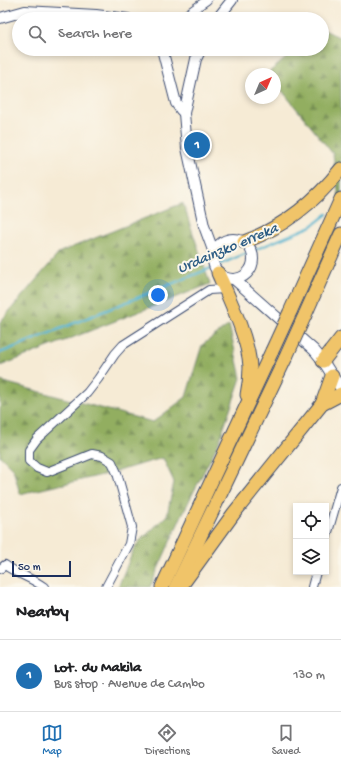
<!DOCTYPE html>
<html lang="en">
<head>
<meta charset="utf-8">
<style>
	body { margin:0; font-family:"Gochi Hand",sans-serif; background:#f6f6f6; color:#202124 }
	.controls { position:absolute; right:12px; bottom:12px; display:grid; overflow:hidden; border-radius:0px; box-shadow:0 2px 6px #0003 }
	.controls button { width:36px; height:36px; display:grid; place-items:center; padding:0; border:0; border-bottom:1px solid #e0e0e0; background:#fff; color:#202124; font:20px sans-serif }
	.compass { position:absolute; left:245px; top:68px; width:36px; height:36px; border-radius:50%; background:#fff; box-shadow:0 2px 6px #0003; rotate:44deg }
	.scale { position:absolute; left:12px; bottom:10px; width:59px; box-sizing:border-box; padding-left:4px; border:2px solid #1b2f5e; border-top:0; font-size:11px; line-height:14px; white-space:nowrap; color:#1b2f5e; -webkit-text-stroke:3px #fbf7ec; paint-order:stroke }
	.you { position:absolute; left:158px; top:295px; width:14px; height:14px; margin:-10px; border:3px solid #fff; border-radius:50%; background:#1a73e8; box-shadow:0 0 0 6px #1a73e833 }
	.badge { display:grid; place-items:center; width:26px; height:26px; border-radius:50%; background:#1f6fb2; color:#fff; font-size:13px; font-weight:700 }
	.pin { position:absolute; translate:-50% -50%; border:2px solid #fff; box-shadow:0 1px 4px #0006 }
	.list { margin:0; padding:0; list-style:none }
	h2 { display:flex; justify-content:space-between; align-items:center; height:52px; margin:0; padding:0 16px; font-size:17px }
	h2 small { font-size:13px; font-weight:400; color:#757577 }
	.list li { display:grid; grid-template-columns:26px 1fr auto; gap:12px; align-items:center; box-sizing:border-box; height:72px; padding:0 16px; border-top:1px solid #e0e0e0 }
	.list b { display:block; font-size:15px; white-space:nowrap }
	.list p { margin:0; font-size:13px; white-space:nowrap; color:#757577 }
	.list em { font-size:13px; font-style:normal; color:#757577 }
	.icon { flex:none; width:22px; height:22px; fill:none; stroke:currentColor; stroke-width:2; stroke-linecap:round; stroke-linejoin:round }
	.map { position:relative; flex:none; width:341px; height:587px; overflow:hidden }
	.search { position:absolute; background:#fff; box-shadow:0 2px 6px #0003; left:12px; right:12px; top:12px; height:44px; display:flex; align-items:center; gap:10px; box-sizing:border-box; padding:0 14px; border-radius:22px; color:#757577; font-size:15px }
	.sheet { height:124px; background:#fff }
	nav { display:flex; justify-content:space-around; align-items:center; box-sizing:border-box; height:56px; border-top:1px solid #e0e0e0; background:#fff; font-size:11px; color:#757577 }
	nav a { display:grid; justify-items:center; gap:2px }
	nav .on { color:#1f6fb2 }
	.map>svg:first-child { display:block }
</style>
</head>
<body>
<div class="map">
<svg width="341" height="587" viewBox="0 0 341 587">
	<defs>
		<pattern id="forest-firs" width="22" height="20" patternUnits="userSpaceOnUse"><rect width="22" height="20" fill="#92ae60"/><path d="M5 1l3.5 6h-7zM16 11l3.5 6h-7z" fill="#768e52"/></pattern>
	</defs>
	<rect width="100%" height="100%" fill="#fbf7ec"/>
	<filter id="ink" filterUnits="userSpaceOnUse"><feTurbulence type="fractalNoise" baseFrequency=".025" numOctaves="2"/><feDisplacementMap in="SourceGraphic" scale="8" xChannelSelector="R" yChannelSelector="G"/><feConvolveMatrix kernelMatrix="1 2 1 2 8 2 1 2 1" color-interpolation-filters="sRGB"/></filter>
	<filter id="wash" filterUnits="userSpaceOnUse"><feTurbulence type="fractalNoise" baseFrequency=".012" numOctaves="4" result="noise"/><feDisplacementMap in="SourceGraphic" scale="16" xChannelSelector="R" yChannelSelector="G"/><feGaussianBlur stdDeviation="0.9" result="paint"/><feColorMatrix in="noise" values="0 0 0 0 0 0 0 0 0 0 0 0 0 0 0 0 0 1.4 0 .05"/><feComposite in="paint" operator="in"/></filter>
	<g filter="url(#wash)">
		<rect width="100%" height="100%" fill="#f6ebd5"/>
		<g fill="url(#forest-firs)" stroke="#566e5f">
			<polygon points="322,29 341,38 341,213 333,154 275,82 275,74 268,73 297,49 322,49"/>
			<polygon points="183,203 210,284 0,366 0,322 60,252"/>
			<polygon points="229,325 241,378 219,442 182,515 150,587 118,587 135,546 167,515 174,482 163,458 107,474 20,494 13,469 0,456 0,381 153,422 186,397 202,345"/>
		</g>
		<g fill="none" stroke-linecap="round" stroke-linejoin="round">
			<polyline stroke="#4cafcb" stroke-width="2.5" points="0,353 216,266 312,226 327,214"/>
		</g>
	</g>
	<g filter="url(#ink)">
		<g fill="none" stroke-linecap="round" stroke-linejoin="round">
			<g stroke="#3c4b70" stroke-width="10">
				<g id="minor">
					<polyline points="180,19 207,0"/>
					<polyline points="326,539 341,487"/>
					<path d="M0,569L5,565C17,574 32,578 44,587"/>
					<polyline points="106,587 129,544 132,527 117,473 112,462 102,456 92,454 47,472 37,468 29,461 29,450 37,439 87,393 98,379 115,354 123,345 209,290 225,289"/>
					<polyline points="312,587 316,572"/>
				</g>
			</g>
			<g stroke="#3c4b70" stroke-width="12">
				<g id="tertiary">
					<polyline points="0,18 25,11 96,15 128,19"/>
					<polyline points="217,19 232,0"/>
					<polyline points="162,49 176,103 181,110 184,113"/>
					<polyline points="201,49 196,59 184,113 187,148 204,226 214,253"/>
					<circle cx="233" cy="259" r="20"/>
					<polyline points="235,280 314,350 323,361 341,389"/>
				</g>
			</g>
			<g stroke="#3c4b70" stroke-width="15">
				<g id="trunk">
					<path d="M244,242C284,227 315,202 341,169"/>
					<path d="M218,273C229,298 249,340 250,367C250,377 249,386 247,395"/>
					<polyline points="290,312 341,199"/>
					<polyline points="305,315 341,234"/>
					<polyline points="323,361 341,338"/>
					<polyline points="322,404 332,376"/>
					<polyline points="184,582 234,513 322,404 341,394"/>
					<polyline points="162,587 272,351"/>
					<polyline points="176,587 286,357"/>
				</g>
			</g>
			<use href="#minor" stroke="#fff" stroke-width="8"/>
			<use href="#tertiary" stroke="#fff" stroke-width="10"/>
			<use href="#trunk" stroke="#f0c469" stroke-width="13"/>
			<g stroke="#3c4b70" stroke-width="15" stroke-linecap="butt">
				<g id="trunk-bridge">
					<polyline points="272,351 290,312"/>
					<polyline points="286,357 305,315"/>
				</g>
			</g>
			<use href="#trunk-bridge" stroke="#f0c469" stroke-width="13"/>
		</g>
	</g>
	<g text-anchor="middle" dominant-baseline="central" stroke-width="4" stroke-linejoin="round" paint-order="stroke">
		<g font-size="15" font-style="italic" fill="#2c5c84" stroke="#fbf7ec">
			<text transform="translate(228 249) rotate(-23)">Urdainzko erreka</text>
		</g>
	</g>
</svg>
<div class="controls">
<button><svg class="icon" aria-label="locate" viewBox="0 0 24 24"><circle cx="12" cy="12" r="6"/><path d="M12 2v4M12 18v4M2 12h4M18 12h4"/></svg></button>
<button><svg class="icon" aria-label="layers" viewBox="0 0 24 24"><path d="M12 4l9 5-9 5-9-5zM3 14l9 5 9-5"/></svg></button>
</div>
<svg class="compass" viewBox="-18 -18 36 36"><path d="M0-13l5 13h-10z" fill="#e53935"/><path d="M0 13l5-13h-10z" fill="#757577"/></svg>
<div class="scale">50 m</div>
<div class="you"></div>
<div class="pin badge" style="left:197px;top:145px">1</div>
<div class="search"><svg class="icon" aria-label="search" viewBox="0 0 24 24"><circle cx="10" cy="10" r="6"/><path d="M15 15l6 6"/></svg>Search here</div>
</div>
<section class="sheet">
<h2>Nearby<small></small></h2>
<ul class="list">
<li><span class="badge">1</span><div><b>Lot. du Makila</b><p>Bus stop · Avenue de Cambo</p></div><em>130 m</em></li>
</ul>
</section>
<nav>
<a class="on"><svg class="icon" aria-label="map" viewBox="0 0 24 24"><path d="M3 6l6-2 6 2 6-2v14l-6 2-6-2-6 2zM9 4v14M15 6v14"/></svg>Map</a>
<a><svg class="icon" aria-label="directions" viewBox="0 0 24 24"><path d="M12 3l9 9-9 9-9-9zM9 14v-3h6M13 9l2 2-2 2"/></svg>Directions</a>
<a><svg class="icon" aria-label="saved" viewBox="0 0 24 24"><path d="M7 4h10v16l-5-4-5 4z"/></svg>Saved</a>
</nav>
</body>
</html>
